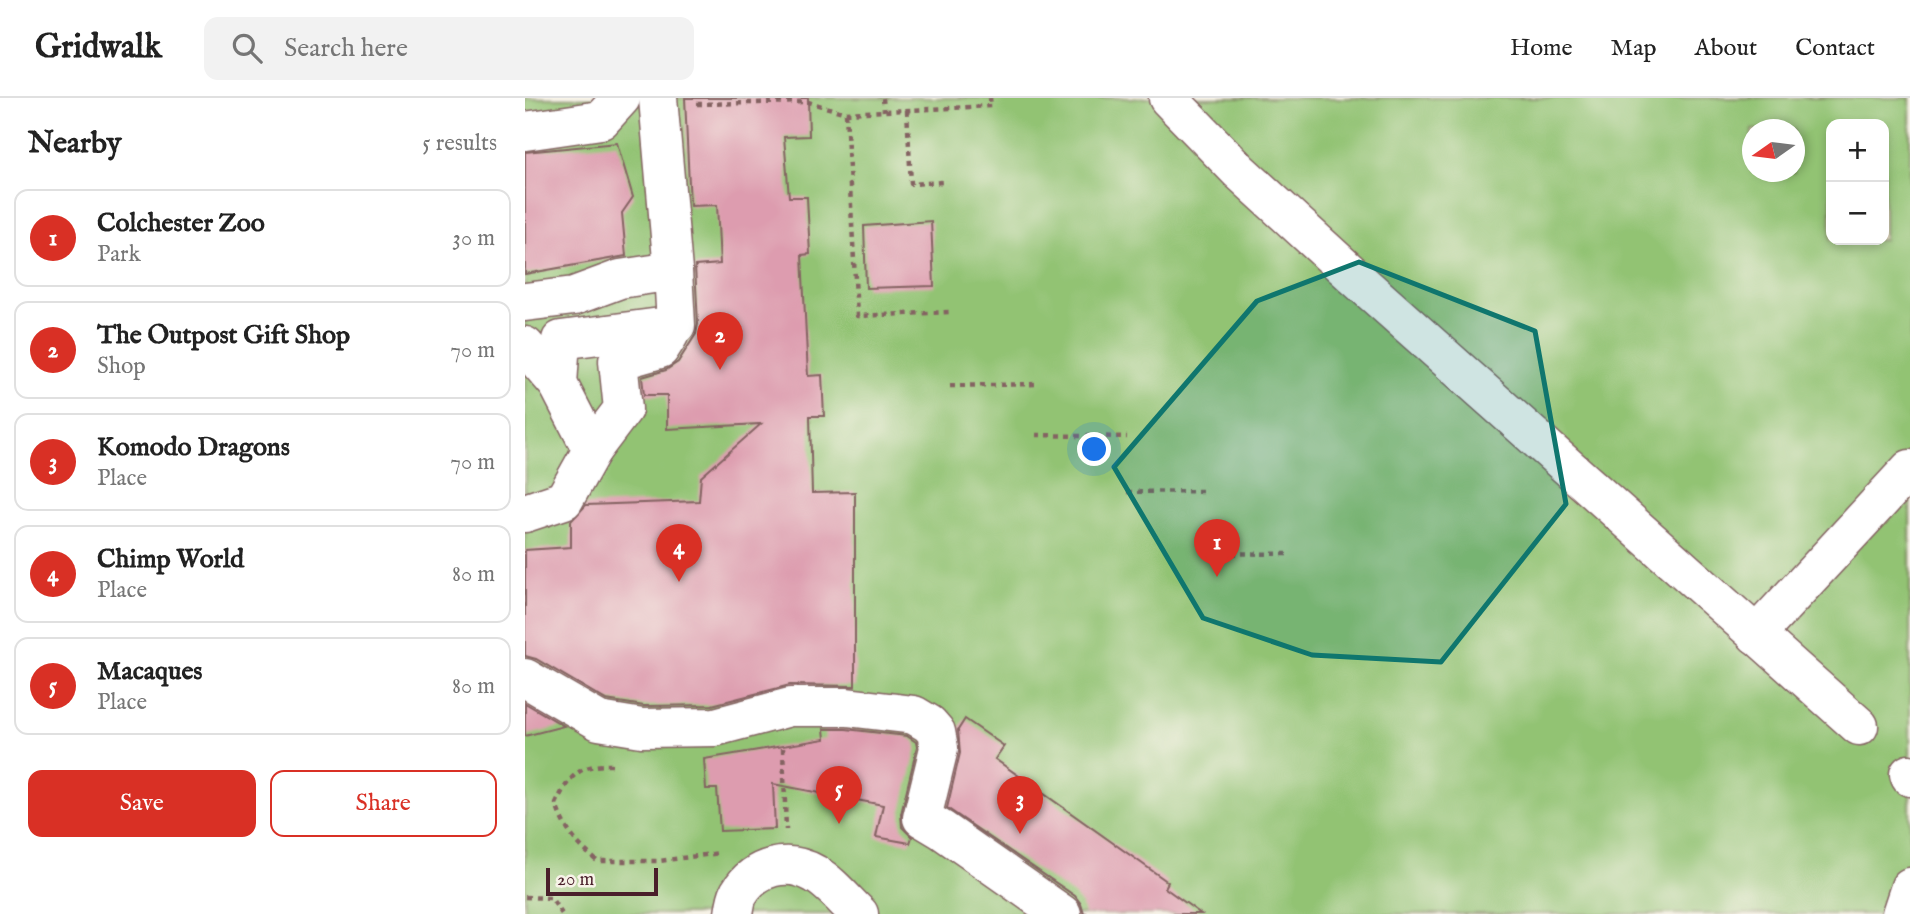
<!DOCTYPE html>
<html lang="en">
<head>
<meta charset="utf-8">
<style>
	body { margin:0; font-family:"IM FELL English",serif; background:#f2f2f2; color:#222 }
	.controls { position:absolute; right:21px; top:21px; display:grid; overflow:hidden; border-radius:14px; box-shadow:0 4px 10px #0003 }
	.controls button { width:63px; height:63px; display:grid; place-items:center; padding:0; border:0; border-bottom:2px solid #e0e0e0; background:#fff; color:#222; font:35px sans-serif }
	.compass { position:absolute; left:1217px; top:21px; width:63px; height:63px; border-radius:50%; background:#fff; box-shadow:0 4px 10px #0003; rotate:256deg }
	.scale { position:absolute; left:21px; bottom:18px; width:112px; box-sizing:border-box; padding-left:7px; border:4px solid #4a1f2b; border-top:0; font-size:19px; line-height:24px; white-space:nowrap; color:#4a1f2b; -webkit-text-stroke:5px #f7f3e8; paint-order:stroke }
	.you { position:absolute; left:570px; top:352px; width:24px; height:24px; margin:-18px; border:5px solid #fff; border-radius:50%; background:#1a73e8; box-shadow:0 0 0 10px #1a73e833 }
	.badge { display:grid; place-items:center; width:46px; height:46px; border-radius:50%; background:#d93025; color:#fff; font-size:23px; font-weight:700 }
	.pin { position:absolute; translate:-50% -58px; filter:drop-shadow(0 2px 4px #0008) }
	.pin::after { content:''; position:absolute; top:37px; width:24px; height:21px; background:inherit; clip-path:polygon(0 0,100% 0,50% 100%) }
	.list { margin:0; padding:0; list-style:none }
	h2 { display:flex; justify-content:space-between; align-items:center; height:91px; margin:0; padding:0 28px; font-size:30px }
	h2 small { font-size:23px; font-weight:400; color:#767676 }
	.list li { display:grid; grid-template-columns:46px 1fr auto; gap:21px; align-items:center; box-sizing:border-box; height:98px; margin:0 14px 14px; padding:0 14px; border:2px solid #e0e0e0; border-radius:14px }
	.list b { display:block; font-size:26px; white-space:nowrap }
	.list p { margin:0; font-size:23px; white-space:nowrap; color:#767676 }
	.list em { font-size:23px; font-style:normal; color:#767676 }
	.actions { display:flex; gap:14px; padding:21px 28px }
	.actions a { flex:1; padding:16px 0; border:2px solid #d93025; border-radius:14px; text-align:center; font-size:24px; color:#d93025 }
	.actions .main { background:#d93025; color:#fff }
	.icon { flex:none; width:38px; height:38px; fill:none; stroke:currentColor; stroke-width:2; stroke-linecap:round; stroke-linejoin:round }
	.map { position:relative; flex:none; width:1385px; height:816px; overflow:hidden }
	header { display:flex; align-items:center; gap:42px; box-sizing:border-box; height:98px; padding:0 35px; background:#fff; border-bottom:2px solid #e0e0e0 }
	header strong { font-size:33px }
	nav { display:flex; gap:38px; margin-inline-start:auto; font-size:24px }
	.search { width:490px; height:63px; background:#f2f2f2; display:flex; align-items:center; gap:18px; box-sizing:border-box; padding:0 24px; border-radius:14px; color:#767676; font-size:26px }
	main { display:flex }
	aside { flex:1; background:#fff }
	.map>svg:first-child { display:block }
</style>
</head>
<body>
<header>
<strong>Gridwalk</strong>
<div class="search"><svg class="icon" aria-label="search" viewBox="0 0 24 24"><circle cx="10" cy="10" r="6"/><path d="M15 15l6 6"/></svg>Search here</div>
<nav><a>Home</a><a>Map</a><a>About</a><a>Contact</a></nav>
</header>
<main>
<aside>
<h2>Nearby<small>5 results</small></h2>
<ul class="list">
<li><span class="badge">1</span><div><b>Colchester Zoo</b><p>Park</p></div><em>30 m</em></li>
<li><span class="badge">2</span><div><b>The Outpost Gift Shop</b><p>Shop</p></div><em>70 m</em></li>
<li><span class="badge">3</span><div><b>Komodo Dragons</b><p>Place</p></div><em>70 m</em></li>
<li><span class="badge">4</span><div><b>Chimp World</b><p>Place</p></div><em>80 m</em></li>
<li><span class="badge">5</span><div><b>Macaques</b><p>Place</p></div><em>80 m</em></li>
</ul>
<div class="actions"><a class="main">Save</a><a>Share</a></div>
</aside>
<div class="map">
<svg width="1385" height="816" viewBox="0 0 1385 816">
	<rect width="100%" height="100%" fill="#f7f3e8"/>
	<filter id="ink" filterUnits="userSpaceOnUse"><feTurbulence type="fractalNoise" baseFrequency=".0143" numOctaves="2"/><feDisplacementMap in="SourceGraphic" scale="14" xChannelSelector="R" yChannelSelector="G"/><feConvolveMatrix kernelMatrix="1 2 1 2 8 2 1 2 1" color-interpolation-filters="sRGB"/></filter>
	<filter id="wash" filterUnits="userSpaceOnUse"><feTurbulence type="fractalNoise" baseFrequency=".00686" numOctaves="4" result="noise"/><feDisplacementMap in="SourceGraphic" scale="28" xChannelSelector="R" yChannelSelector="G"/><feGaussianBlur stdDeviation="1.57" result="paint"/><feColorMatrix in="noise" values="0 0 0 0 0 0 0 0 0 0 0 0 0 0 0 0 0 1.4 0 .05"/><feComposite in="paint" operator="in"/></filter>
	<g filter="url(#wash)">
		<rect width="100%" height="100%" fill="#f1e2c7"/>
		<path fill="#92c373" stroke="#6e714f" stroke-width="2" fill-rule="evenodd" d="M0,0H1385V816H0ZM1306,26H1359V142H1306ZM1227,32H1269V74H1227Z"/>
		<g id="blocks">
			<g fill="#dd9caf">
				<polygon points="160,0 283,0 284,38 259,39 264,99 282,99 285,156 277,157 283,278 297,277 299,318 285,318 287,395 330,394 330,588 265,587 187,607 119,608 81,602 11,561 0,558 0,452 46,449 46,423 61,407 174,403 176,379 236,326 142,331 142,297 119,297 117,279 141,272 153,264 171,236 173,226 170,168 195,166 192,107 165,108"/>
				<polygon points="92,45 108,99 97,115 101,158 0,176 0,54"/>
				<polygon points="406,123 409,188 341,190 339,128"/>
				<polygon points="0,605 39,628 0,638"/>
				<polygon points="440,621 479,648 470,661 643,784 640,790 676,816 559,816 556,806 550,798 422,710 435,655 433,632"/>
				<polygon points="299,631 321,631 382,638 391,644 392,649 376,716 377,729 387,739 385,745 351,739 358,707 248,686 250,731 195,733 192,691 181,691 179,661 300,641"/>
			</g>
		</g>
	</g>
	<g filter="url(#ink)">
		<use href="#blocks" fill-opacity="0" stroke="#846362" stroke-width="2"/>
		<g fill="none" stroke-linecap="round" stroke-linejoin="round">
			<g stroke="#846362" stroke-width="41">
				<g id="minor">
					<polyline points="133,0 148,173"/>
					<polyline points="643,0 714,73 833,182 1334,628"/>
					<polyline points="0,33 76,22 96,0"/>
					<polyline points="0,204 49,198 95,181 148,173 151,227 36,242 33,286 0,248"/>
					<polyline points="67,352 98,311 93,263 135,251 144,237"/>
					<polyline points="0,415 39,402 67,352 33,286"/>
					<polyline points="1231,537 1385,371"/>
					<polyline points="0,580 74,623 117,630 190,629 265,609 322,609 389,617 404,626 411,634 414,650 397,720 417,732 537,816"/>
					<polyline points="1384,676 1385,679"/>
					<path d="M209,816C210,809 211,801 214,795C230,768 263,760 290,776C306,785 320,803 334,816"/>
					<polyline points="1376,816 1385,789"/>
				</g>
			</g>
			<g stroke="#846362" stroke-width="4.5" stroke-dasharray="5 5" stroke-linecap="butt">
				<polyline points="358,0 359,13"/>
				<polyline points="172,6 283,4 321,15 466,8 465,0"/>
				<polyline points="382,12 386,86 418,84"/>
				<polyline points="321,15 332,218 425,214"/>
				<polyline points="425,288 511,286"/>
				<polyline points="511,337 602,339"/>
				<polyline points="602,394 678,393"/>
				<polyline points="677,455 764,456"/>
				<polyline points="258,650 261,732"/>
				<path d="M87,667C54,666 44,678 31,706C39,732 52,746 72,763H134L195,755"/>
				<polyline points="0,799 26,800 37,816"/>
			</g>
			<use href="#minor" stroke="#fff" stroke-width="38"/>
		</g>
	</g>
	<path fill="#0f766e" fill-opacity="0.2" stroke="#0f766e" stroke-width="5" stroke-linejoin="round" d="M834,164L1010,233L1041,406L916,564L787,557L678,520L589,369L732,203Z"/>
</svg>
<div class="controls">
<button>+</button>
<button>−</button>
</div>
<svg class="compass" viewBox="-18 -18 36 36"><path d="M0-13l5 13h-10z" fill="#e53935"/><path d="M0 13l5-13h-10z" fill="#767676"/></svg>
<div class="scale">20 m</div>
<div class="you"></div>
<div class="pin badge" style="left:692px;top:479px">1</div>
<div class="pin badge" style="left:195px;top:272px">2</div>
<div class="pin badge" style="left:495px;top:736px">3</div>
<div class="pin badge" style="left:154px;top:484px">4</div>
<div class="pin badge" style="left:314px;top:726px">5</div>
</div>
</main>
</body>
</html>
